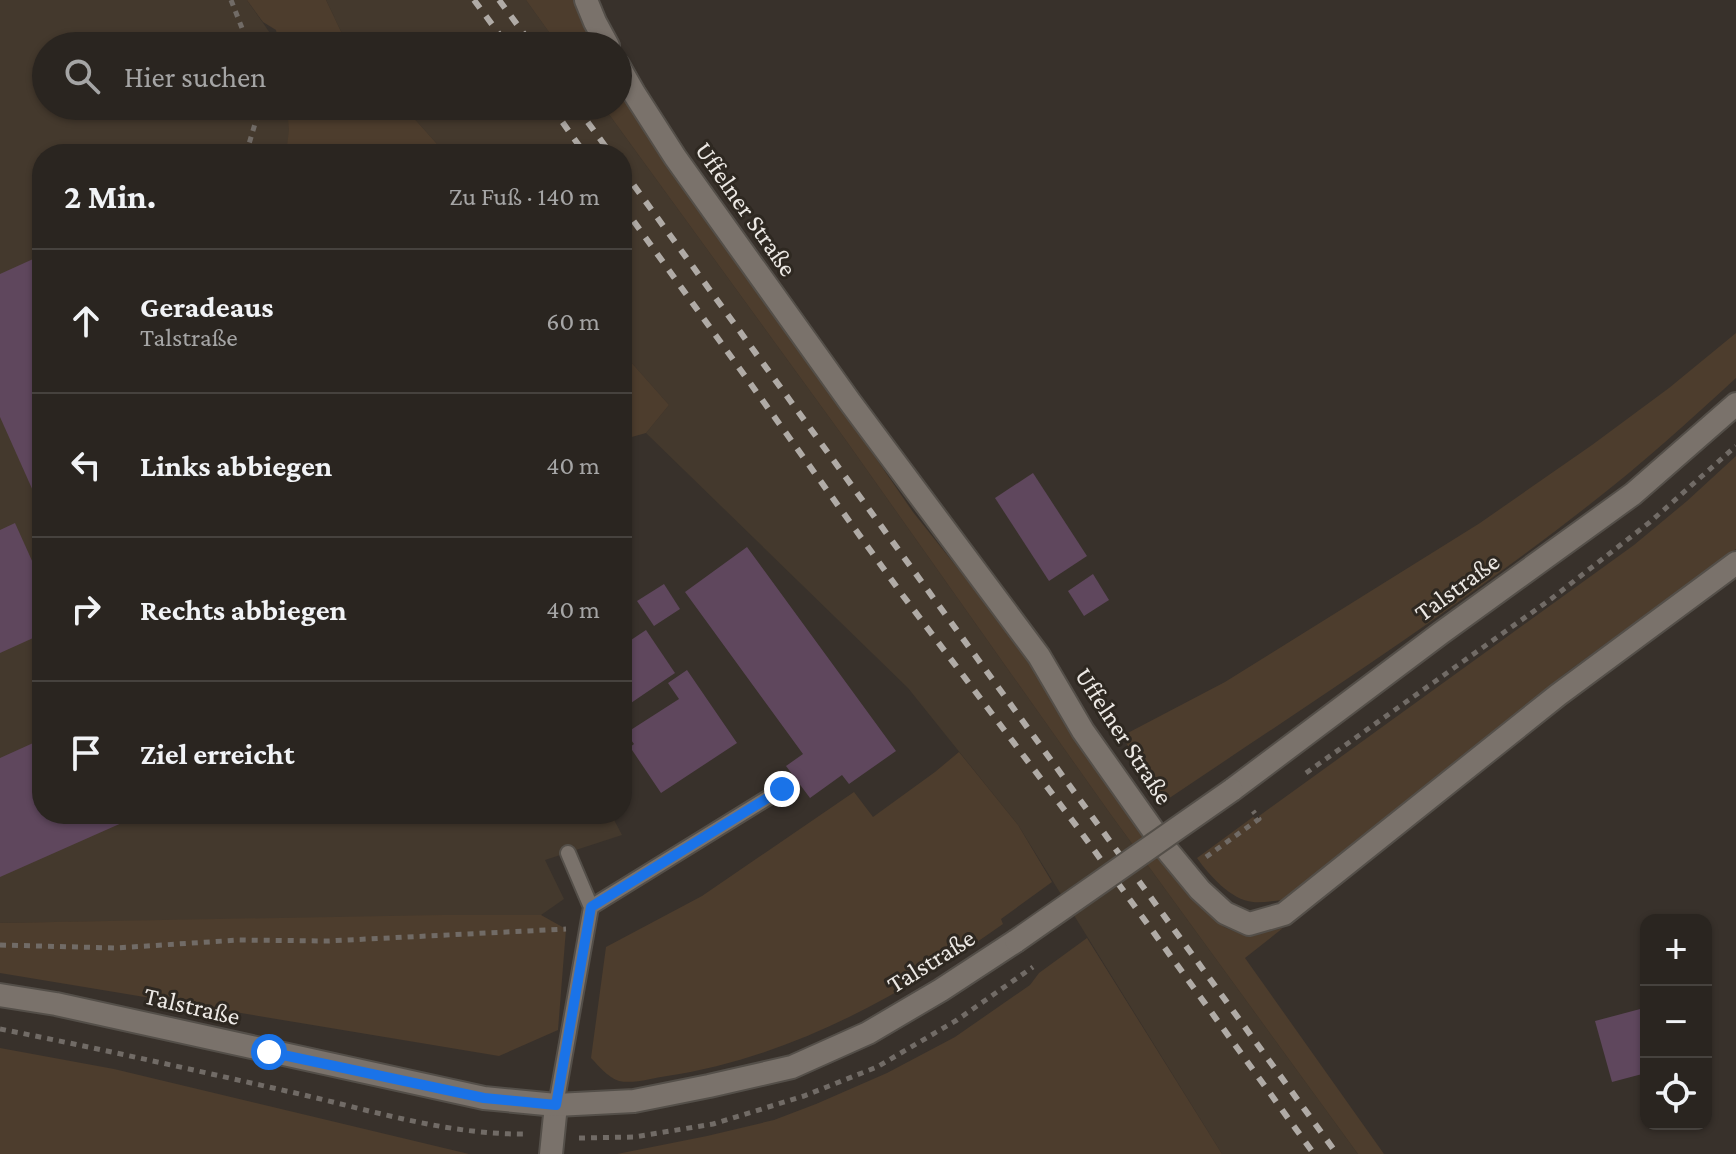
<!DOCTYPE html>
<html lang="de">
<head>
<meta charset="utf-8">
<style>
	body { margin:0; font-family:"Crimson Pro",serif; background:#322d29; color:#f1f3f6 }
	.controls { position:absolute; right:24px; bottom:24px; display:grid; overflow:hidden; border-radius:16px; box-shadow:0 2px 6px #0004 }
	.controls button { width:72px; height:72px; display:grid; place-items:center; padding:0; border:0; border-bottom:2px solid #46423e; background:#2a2520; color:#f1f3f6; font:40px sans-serif }
	.stop { position:absolute; width:24px; height:24px; margin:-18px; border:6px solid #1a73e8; border-radius:50%; background:#fff }
	.stop.end { background:#1a73e8; border-color:#fff; box-shadow:0 2px 8px #0008 }
	.list { margin:0; padding:0; list-style:none }
	h2 { display:flex; justify-content:space-between; align-items:center; height:104px; margin:0; padding:0 32px; font-size:34px }
	h2 small { font-size:26px; font-weight:400; color:#a5a5a5 }
	.list li { display:grid; grid-template-columns:52px 1fr auto; gap:24px; align-items:center; box-sizing:border-box; height:144px; padding:0 32px; border-top:2px solid #46423e }
	.list b { display:block; font-size:30px; white-space:nowrap }
	.list p { margin:0; font-size:26px; white-space:nowrap; color:#a5a5a5 }
	.list em { font-size:26px; font-style:normal; color:#a5a5a5 }
	.icon { flex:none; width:44px; height:44px; fill:none; stroke:currentColor; stroke-width:2; stroke-linecap:round; stroke-linejoin:round }
	.map { position:relative; flex:none; width:1736px; height:1154px; overflow:hidden }
	.search { position:absolute; background:#2a2520; box-shadow:0 2px 6px #0004; left:32px; top:32px; width:600px; height:88px; display:flex; align-items:center; gap:20px; box-sizing:border-box; padding:0 28px; border-radius:44px; color:#a5a5a5; font-size:30px }
	.panel { position:absolute; background:#2a2520; box-shadow:0 2px 6px #0004; left:32px; top:144px; width:600px; height:680px; border-radius:32px }
	.map>svg:first-child { display:block }
</style>
</head>
<body>
<div class="map">
<svg width="1736" height="1154" viewBox="0 0 1736 1154">
	<rect width="100%" height="100%" fill="#38312b"/>
	<g fill="#44392d">
		<polygon points="0,0 247,0 279,46 46,46 46,106 313,106 325,154 42,154 42,814 611,814 622,835 545,860 564,899 541,915 0,923"/>
		<polygon points="326,0 526,0 559,46 350,46 345,40"/>
		<polygon points="403,106 603,106 845,439 1109,812 1358,1154 1222,1154 1018,825 908,688 646,433 669,405 622,352 622,154 446,154"/>
	</g>
	<g fill="#4d3d2d">
		<polygon points="247,0 326,0 345,40 350,46 279,46 276,30 263,22"/>
		<polygon points="526,0 579,0 600,46 559,46"/>
		<polygon points="618,79 775,312 913,512 1022,649 1117,800 1198,903 1224,927 1248,937 1283,928 1245,958 1384,1154 1358,1154 1109,812 845,439 603,106 618,106"/>
		<polygon points="287,106 403,106 446,154 286,154 289,130"/>
		<path d="M1736,333V378C1688,422 1641,465 1589,505C1452,612 1306,706 1162,803L1122,736L1225,682L1480,523L1592,445L1669,388Z"/>
		<polygon points="622,352 669,405 646,433 628,438 622,446"/>
		<path d="M1736,456V549L1567,672L1474,751L1286,900C1276,900 1264,903 1253,902C1231,900 1209,875 1197,858L1253,817L1260,821L1259,816L1634,545L1687,501Z"/>
		<path d="M959,752L1018,825L1052,882L1001,919L1003,924C902,995 792,1057 667,1076C653,1078 634,1084 619,1081C607,1077 599,1066 591,1058L606,947L702,896L854,792L873,817L935,772Z"/>
		<polygon points="442,915 541,915 566,929 558,1030 499,1056 0,973 0,923"/>
		<polygon points="1087,938 1222,1154 617,1154 707,1136 774,1120 816,1104 887,1073 955,1037 1030,985 1039,973"/>
		<polygon points="0,1048 114,1069 469,1154 0,1154"/>
	</g>
	<g fill="#5f475d">
		<polygon points="42,255 42,511 0,417 0,274"/>
		<polygon points="1033,473 1087,556 1049,581 995,498"/>
		<polygon points="15,523 42,583 42,634 0,653 0,530"/>
		<polygon points="747,547 896,751 849,784 842,775 810,798 786,766 803,754 685,592"/>
		<polygon points="1093,574 1109,600 1084,616 1068,591"/>
		<polygon points="664,584 680,609 654,626 637,601"/>
		<polygon points="646,630 675,673 625,707 622,703 622,646"/>
		<polygon points="687,670 737,743 661,793 630,747 634,744 626,733 679,699 668,683"/>
		<polygon points="42,739 42,814 142,814 0,877 0,758"/>
		<polygon points="1644,1008 1646,1017 1646,1073 1612,1082 1595,1021"/>
	</g>
	<g fill="none" stroke-linecap="round" stroke-linejoin="round">
		<g stroke="#544f49" stroke-width="18">
			<g id="service">
				<polyline points="591,907 782,789"/>
				<polyline points="556,1105 591,907 568,853"/>
			</g>
		</g>
		<g stroke="#544f49" stroke-width="26">
			<g id="minor">
				<polyline points="586,0 595,22 608,46"/>
				<polyline points="618,65 634,93 675,157 850,402 1039,656 1083,731 1167,850 1200,890 1225,913 1249,924 1284,914 1558,695 1736,563"/>
				<polyline points="551,1154 556,1105"/>
			</g>
		</g>
		<g stroke="#544f49" stroke-width="26">
			<g id="tertiary">
				<polyline points="1232,790 1441,633 1633,494 1736,404"/>
				<polyline points="0,995 56,1004 484,1098 556,1105 634,1101 709,1086 792,1067 868,1033 941,990 1016,941"/>
			</g>
		</g>
		<g stroke="#716b66" stroke-width="5" stroke-dasharray="6 6" stroke-linecap="butt">
			<polyline points="231,0 249,46"/>
			<polyline points="246,154 257,117 256,106"/>
			<polyline points="1306,773 1551,599 1650,522 1736,446"/>
			<polyline points="1206,857 1259,819 1253,811"/>
			<polyline points="0,945 116,948 239,940 328,941 566,929"/>
			<path d="M0,1029C102,1049 203,1072 304,1095C376,1112 451,1135 526,1134"/>
			<polyline points="579,1138 634,1137 713,1124 804,1096 877,1067 957,1020 1033,967"/>
		</g>
		<use href="#service" stroke="#7a726b" stroke-width="14"/>
		<use href="#minor" stroke="#7a726b" stroke-width="22"/>
		<use href="#tertiary" stroke="#7a726b" stroke-width="22"/>
		<g stroke="#b0aba6" stroke-width="6" stroke-dasharray="10 10" stroke-linecap="butt">
			<polyline points="474,0 508,46"/>
			<polyline points="499,0 533,46"/>
			<polyline points="551,106 585,154"/>
			<polyline points="576,106 611,154"/>
			<polyline points="622,169 1337,1154"/>
			<polyline points="622,205 901,593 1078,828 1314,1154"/>
		</g>
		<g stroke="#544f49" stroke-width="26" stroke-linecap="butt">
			<polyline id="tertiary-bridge" points="1016,941 1232,790"/>
		</g>
		<use href="#tertiary-bridge" stroke="#7a726b" stroke-width="22"/>
	</g>
	<g fill="none" stroke-linecap="round" stroke-linejoin="round">
		<polyline stroke="#1a73e8" stroke-width="10" points="269,1052 484,1098 556,1105 591,907 782,789"/>
	</g>
	<g text-anchor="middle" dominant-baseline="central" stroke-width="6" stroke-linejoin="round" paint-order="stroke">
		<g font-size="26" fill="#ece8e4" stroke="#2e2821">
			<text transform="translate(746 209) rotate(55)">Uffelner Straße</text>
			<text transform="translate(1457 587) rotate(-36)">Talstraße</text>
			<text transform="translate(1124 736) rotate(57)">Uffelner Straße</text>
			<text transform="translate(931 961) rotate(-32)">Talstraße</text>
			<text transform="translate(192 1006) rotate(13)">Talstraße</text>
		</g>
	</g>
</svg>
<div class="controls">
<button>+</button>
<button>−</button>
<button><svg class="icon" aria-label="locate" viewBox="0 0 24 24"><circle cx="12" cy="12" r="6"/><path d="M12 2v4M12 18v4M2 12h4M18 12h4"/></svg></button>
</div>
<div class="stop" style="left:269px;top:1052px"></div>
<div class="stop end" style="left:782px;top:789px"></div>
<div class="search"><svg class="icon" aria-label="search" viewBox="0 0 24 24"><circle cx="10" cy="10" r="6"/><path d="M15 15l6 6"/></svg>Hier suchen</div>
<section class="panel">
<h2>2 Min.<small>Zu Fuß · 140 m</small></h2>
<ul class="list">
<li><svg class="icon" aria-label="ahead" viewBox="0 0 24 24"><path d="M12 20V5M6 11l6-6 6 6"/></svg><div><b>Geradeaus</b><p>Talstraße</p></div><em>60 m</em></li>
<li><svg class="icon" aria-label="left" viewBox="0 0 24 24"><path d="M17 20v-9H6M10 6l-5 5 5 5"/></svg><div><b>Links abbiegen</b></div><em>40 m</em></li>
<li><svg class="icon" aria-label="right" viewBox="0 0 24 24"><path d="M7 20v-9h11M14 6l5 5-5 5"/></svg><div><b>Rechts abbiegen</b></div><em>40 m</em></li>
<li><svg class="icon" aria-label="arrive" viewBox="0 0 24 24"><path d="M6 21V4h12l-3 4 3 4H6"/></svg><div><b>Ziel erreicht</b></div></li>
</ul>
</section>
</div>
</body>
</html>
